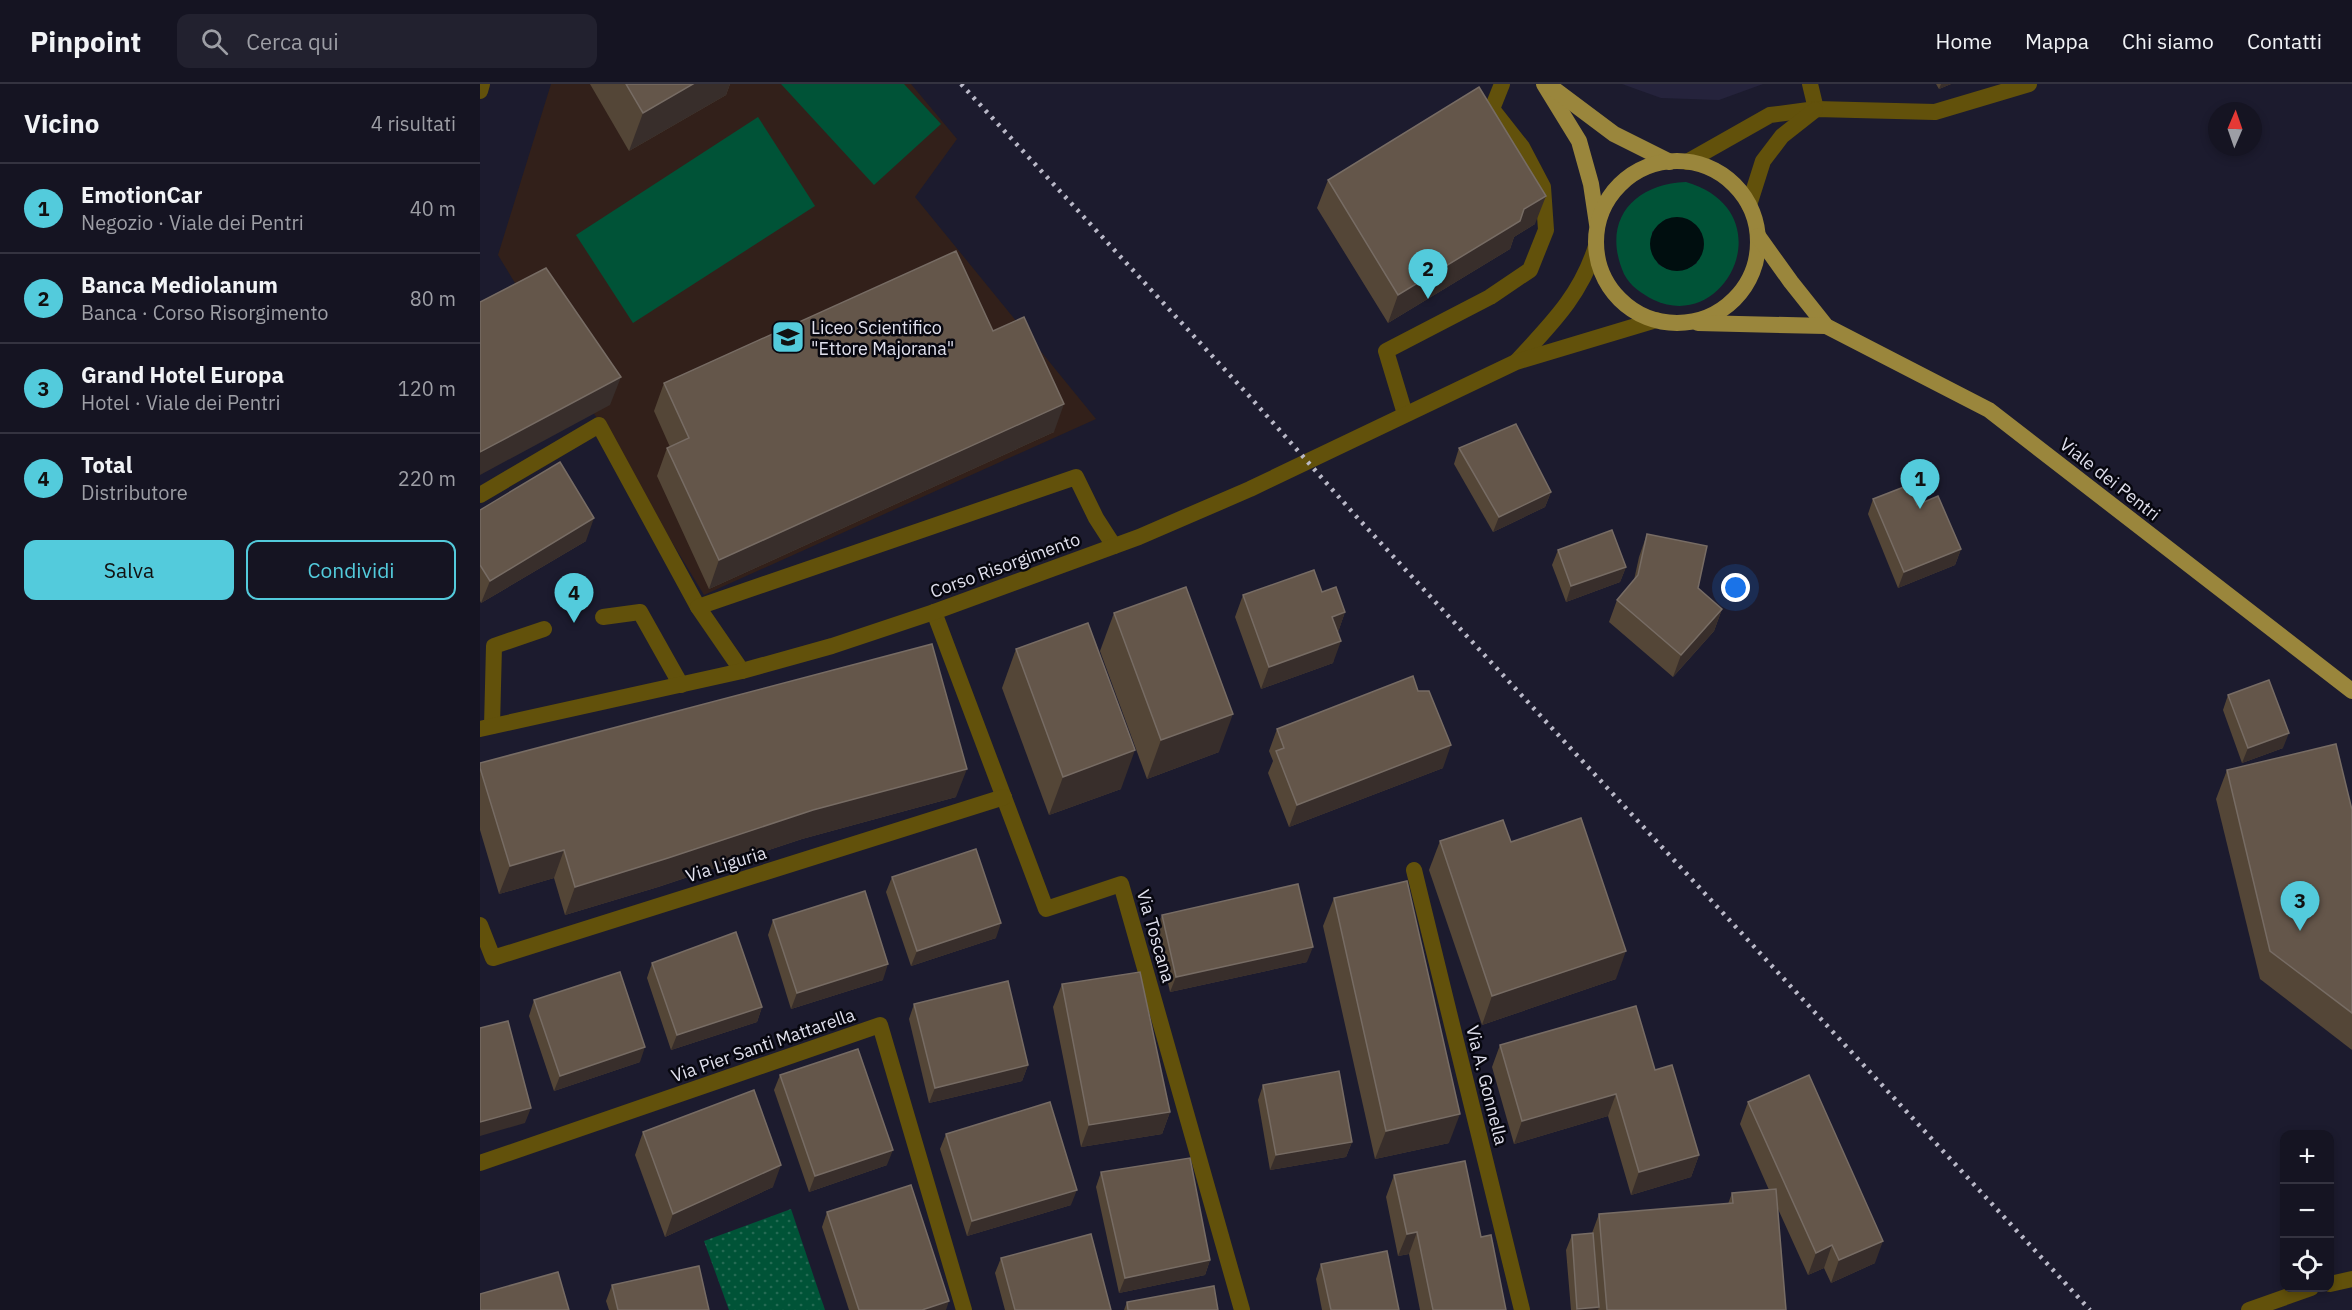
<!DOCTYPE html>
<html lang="it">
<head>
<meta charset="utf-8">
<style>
	body { margin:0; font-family:"IBM Plex Sans",sans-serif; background:#22212f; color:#f1f3f6 }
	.controls { position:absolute; right:18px; bottom:18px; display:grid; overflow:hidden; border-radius:12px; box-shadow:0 3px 9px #0003 }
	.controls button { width:54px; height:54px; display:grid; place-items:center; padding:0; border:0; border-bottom:2px solid #343340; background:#151422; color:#f1f3f6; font:30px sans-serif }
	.compass { position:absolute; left:1728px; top:18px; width:54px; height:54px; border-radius:50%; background:#151422; box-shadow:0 3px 9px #0003; rotate:2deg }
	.you { position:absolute; left:1256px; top:504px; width:21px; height:21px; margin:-15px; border:4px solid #fff; border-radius:50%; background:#1a73e8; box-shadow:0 0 0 9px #1a73e833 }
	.badge { display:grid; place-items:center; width:39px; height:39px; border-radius:50%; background:#53cbdc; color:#111; font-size:20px; font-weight:700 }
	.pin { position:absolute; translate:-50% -50px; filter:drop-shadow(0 2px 3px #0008) }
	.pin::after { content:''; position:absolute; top:32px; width:21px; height:18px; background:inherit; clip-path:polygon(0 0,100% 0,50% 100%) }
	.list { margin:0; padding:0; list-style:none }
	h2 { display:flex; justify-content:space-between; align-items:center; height:78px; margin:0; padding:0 24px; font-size:26px }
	h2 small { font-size:20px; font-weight:400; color:#9d9ea5 }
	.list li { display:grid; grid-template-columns:39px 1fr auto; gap:18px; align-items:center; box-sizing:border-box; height:90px; padding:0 24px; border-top:2px solid #343340 }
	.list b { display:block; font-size:22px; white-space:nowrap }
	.list p { margin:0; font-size:20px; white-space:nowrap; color:#9d9ea5 }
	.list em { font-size:20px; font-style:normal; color:#9d9ea5 }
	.actions { display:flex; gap:12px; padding:18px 24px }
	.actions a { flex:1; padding:14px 0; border:2px solid #53cbdc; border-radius:12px; text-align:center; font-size:21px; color:#53cbdc }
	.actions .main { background:#53cbdc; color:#111 }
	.icon { flex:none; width:33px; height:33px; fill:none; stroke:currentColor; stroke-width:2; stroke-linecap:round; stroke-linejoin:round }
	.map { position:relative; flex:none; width:1872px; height:1226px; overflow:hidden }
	header { display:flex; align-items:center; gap:36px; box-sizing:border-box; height:84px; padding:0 30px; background:#151422; border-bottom:2px solid #343340 }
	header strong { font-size:28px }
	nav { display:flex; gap:33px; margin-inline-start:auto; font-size:21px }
	.search { width:420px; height:54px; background:#22212f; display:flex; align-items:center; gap:15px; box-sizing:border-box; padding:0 21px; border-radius:12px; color:#9d9ea5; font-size:22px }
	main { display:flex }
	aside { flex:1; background:#151422 }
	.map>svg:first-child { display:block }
</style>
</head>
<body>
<header>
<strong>Pinpoint</strong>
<div class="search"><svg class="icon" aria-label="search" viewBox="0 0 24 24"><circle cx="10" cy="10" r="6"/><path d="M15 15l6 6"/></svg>Cerca qui</div>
<nav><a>Home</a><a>Mappa</a><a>Chi siamo</a><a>Contatti</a></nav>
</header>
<main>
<aside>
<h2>Vicino<small>4 risultati</small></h2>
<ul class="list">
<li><span class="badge">1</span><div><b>EmotionCar</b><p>Negozio · Viale dei Pentri</p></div><em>40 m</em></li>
<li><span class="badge">2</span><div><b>Banca Mediolanum</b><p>Banca · Corso Risorgimento</p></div><em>80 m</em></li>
<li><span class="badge">3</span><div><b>Grand Hotel Europa</b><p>Hotel · Viale dei Pentri</p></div><em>120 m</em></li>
<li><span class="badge">4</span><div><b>Total</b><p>Distributore</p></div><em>220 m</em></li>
</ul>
<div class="actions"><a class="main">Salva</a><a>Condividi</a></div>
</aside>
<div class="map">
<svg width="1872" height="1226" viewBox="0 0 1872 1226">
	<defs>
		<pattern id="park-dots" width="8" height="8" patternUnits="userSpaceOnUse" patternTransform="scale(1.5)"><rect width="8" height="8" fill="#005337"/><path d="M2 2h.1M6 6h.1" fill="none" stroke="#256b54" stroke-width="1.8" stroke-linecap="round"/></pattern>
	</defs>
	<rect width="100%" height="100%" fill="#1c1b2e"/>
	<polygon fill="#25233c" points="1142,0 1283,0 1239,16 1181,14"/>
	<polygon fill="#32201a" points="71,0 431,0 477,55 435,113 616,335 224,511 18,171"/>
	<g fill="#005337" fill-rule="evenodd">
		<polygon points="301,0 424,0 461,40 394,101"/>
		<polygon points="278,33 335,122 153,239 96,151"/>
		<path d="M1206,98C1305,127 1247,250 1174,216C1162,210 1150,202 1144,190C1121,138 1152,100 1206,98ZM1186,135L1217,179C1204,188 1191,189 1178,180L1172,148Z"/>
	</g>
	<polygon fill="url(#park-dots)" points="311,1125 345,1226 249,1226 224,1157"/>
	<circle fill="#000e0f" cx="1197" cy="160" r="27"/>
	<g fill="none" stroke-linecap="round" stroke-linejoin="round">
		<g stroke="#62510b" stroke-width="16">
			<polyline points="1330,0 1336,25"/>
			<polyline points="925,330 906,267 1010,213 1050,186 1066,146 1063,103 1042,63 1012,25 1022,0"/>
			<polyline points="0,411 119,341 218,523"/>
			<polyline points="123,533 160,528 201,601"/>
			<polyline points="262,587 218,523 596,393 616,434 634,462"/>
			<polyline points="12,642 14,562 64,545"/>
		</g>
		<g stroke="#62510b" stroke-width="16">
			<polyline points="0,7 2,0"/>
			<polyline points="454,528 566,825 641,800 762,1226"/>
			<polyline points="934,786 1042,1226"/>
			<polyline points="0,841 13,874 524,713"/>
			<polyline points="0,1079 400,941 484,1226"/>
			<polyline points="1850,1200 1872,1195"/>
			<polyline points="1769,1226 1831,1204"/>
		</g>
		<g stroke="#62510b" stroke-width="16">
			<polyline points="1207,78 1290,31 1336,25 1455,28 1549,0"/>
			<polyline points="1269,121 1283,77 1302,52 1335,26"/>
			<path d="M1037,277C1071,240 1101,211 1116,162"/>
			<polyline points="0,645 262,587 352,562 454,528 659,453 770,405 1036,278 1176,236"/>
		</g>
		<g stroke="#9a863c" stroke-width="16">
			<polyline points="1064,0 1099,57 1111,100 1117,140"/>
			<polyline points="1070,2 1134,50 1190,78"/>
			<circle cx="1197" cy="158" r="81"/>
			<polyline points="1278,152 1311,198 1346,242 1509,326 1872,607"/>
			<polyline points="1218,239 1346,242"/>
		</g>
		<polyline stroke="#bab9c8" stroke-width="4.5" stroke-dasharray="3 6" stroke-linecap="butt" points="481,0 771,314 874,430 1610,1226"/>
	</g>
	<g fill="#544637">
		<polygon points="110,0 250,0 246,11 149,67"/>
		<polygon points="1456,0 1471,0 1459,5"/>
		<polygon points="848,96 1055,140 1034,153 1030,165 908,239 837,124"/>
		<polygon points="513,247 574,348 229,505 177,392 187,364 190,363 174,327 184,299"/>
		<polygon points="979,364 1071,408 1065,423 1013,448 974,380"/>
		<polygon points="1393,415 1437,421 1481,465 1475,481 1418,504 1388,430"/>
		<polygon points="0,426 106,457 1,519 0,517"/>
		<polygon points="1167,450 1218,504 1242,525 1234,547 1193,593 1129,538 1137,516 1154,496 1159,473"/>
		<polygon points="1078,466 1146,483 1140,498 1086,518 1072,481"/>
		<polygon points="842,508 865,528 858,548 853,579 781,605 755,533 763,511"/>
		<polygon points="634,529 739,668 667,695 620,567"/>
		<polygon points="536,565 641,705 569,731 522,604"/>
		<polygon points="1748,611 1803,664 1762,679 1743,626"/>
		<polygon points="797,645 963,684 809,743 788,689 793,677 789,667"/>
		<polygon points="0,679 476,713 322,755 178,803 85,831 74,794 19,810 0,746"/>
		<polygon points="1747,686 1872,726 1872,966 1780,895 1736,715"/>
		<polygon points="960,757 1031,758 1136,895 1002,941 949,786"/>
		<polygon points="412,793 516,854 431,882 406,808"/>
		<polygon points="854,814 969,1059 895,1075 843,842"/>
		<polygon points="682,831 827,878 690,908 676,846"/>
		<polygon points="293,836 403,896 311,925 288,851"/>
		<polygon points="172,879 282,923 277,938 191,966 167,894"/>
		<polygon points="582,900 690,1028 682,1050 601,1063 573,923"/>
		<polygon points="54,916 160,978 74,1007 49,932"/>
		<polygon points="434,920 548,981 542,997 449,1019 429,935"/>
		<polygon points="1020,961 1175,986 1219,1071 1211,1093 1151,1111 1128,1032 1034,1060 1012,983"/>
		<polygon points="300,991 407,1081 329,1108 294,1006"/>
		<polygon points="783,1001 872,1058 866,1073 790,1086 778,1016"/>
		<polygon points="1268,1018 1395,1179 1351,1199 1344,1184 1328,1191 1298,1125 1306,1226 1091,1226 1086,1166 1092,1151 1112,1149 1119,1130 1248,1120 1252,1109 1289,1106 1260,1040"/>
		<polygon points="163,1048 293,1103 185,1153 155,1071"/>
		<polygon points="466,1050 591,1121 487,1152 460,1065"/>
		<polygon points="621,1088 730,1176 725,1191 639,1209 616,1103"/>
		<polygon points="914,1091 1001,1153 1026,1226 940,1226 929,1170 918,1172 906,1113"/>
		<polygon points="347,1128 466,1226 369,1226 342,1143"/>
		<polygon points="521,1174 631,1226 525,1226 515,1189"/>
		<polygon points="841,1180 919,1226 842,1226 836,1195"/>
		<polygon points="132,1201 229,1226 129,1226 126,1217"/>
		<polygon points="647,1218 738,1226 644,1226"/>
	</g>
	<g fill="#382e2b">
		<polygon points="213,0 250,0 246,11 149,67 163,29"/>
		<polygon points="1461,0 1471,0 1459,5"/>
		<polygon points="1066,112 1055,140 1034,153 1030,165 908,239 918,211 1044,125"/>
		<polygon points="141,293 130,321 0,391 0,368"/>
		<polygon points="584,320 574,348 229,505 239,476"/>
		<polygon points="1071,408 1065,423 1013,448 1019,433"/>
		<polygon points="114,434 106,457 1,519 10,497"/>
		<polygon points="1481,465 1475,481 1418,504 1424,488"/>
		<polygon points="1146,483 1140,498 1086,518 1091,502"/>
		<polygon points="1242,525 1234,547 1193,593 1201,571"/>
		<polygon points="865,528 857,551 852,533"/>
		<polygon points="861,557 853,579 781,605 789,583"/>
		<polygon points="753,630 739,668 667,695 681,656"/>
		<polygon points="1809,649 1803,664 1762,679 1768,664"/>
		<polygon points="971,661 963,684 809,743 817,721"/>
		<polygon points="655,666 641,705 569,731 583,693"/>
		<polygon points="487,685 476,713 322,755 178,803 85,831 95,803 333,726"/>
		<polygon points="84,766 74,794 19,810 30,782"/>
		<polygon points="521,839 516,854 431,882 437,867"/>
		<polygon points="833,863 827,878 690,908 696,893"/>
		<polygon points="1146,867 1136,895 1002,941 1012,912"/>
		<polygon points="408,880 403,896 311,925 317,909"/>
		<polygon points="282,923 277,938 191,966 197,951"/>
		<polygon points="165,963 160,978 74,1007 80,992"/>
		<polygon points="548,981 542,997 449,1019 455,1004"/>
		<polygon points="1136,1010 1128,1032 1034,1060 1042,1037"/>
		<polygon points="51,1024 45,1039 0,1052 0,1038"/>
		<polygon points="690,1028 682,1050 601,1063 609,1041"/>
		<polygon points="980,1030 969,1059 895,1075 906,1047"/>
		<polygon points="872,1058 866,1073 790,1086 796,1071"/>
		<polygon points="413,1066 407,1081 329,1108 335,1092"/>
		<polygon points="1219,1071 1211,1093 1151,1111 1159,1088"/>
		<polygon points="301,1081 293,1103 185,1153 193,1130"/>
		<polygon points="597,1106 591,1121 487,1152 492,1137"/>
		<polygon points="937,1148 929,1170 918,1172 927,1150"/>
		<polygon points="1403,1157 1395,1179 1351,1199 1359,1176"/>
		<polygon points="1352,1161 1344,1184 1328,1191 1336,1169"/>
		<polygon points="730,1176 725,1191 639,1209 645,1194"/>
		<polygon points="469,1217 466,1226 442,1226"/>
		<polygon points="1119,1223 1118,1226 1097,1226 1097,1225"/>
	</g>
	<g fill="#64564a" stroke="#776c64" stroke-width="1.5">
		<polygon points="146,0 213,0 163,29"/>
		<polygon points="999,3 1066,112 1044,125 1040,137 918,211 848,96"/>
		<polygon points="476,167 513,247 544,233 584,320 239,476 187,364 209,354 184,299"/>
		<polygon points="66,184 141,293 0,368 0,218"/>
		<polygon points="1036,340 1071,408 1019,433 979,364"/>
		<polygon points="80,378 114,434 10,497 0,481 0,426"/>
		<polygon points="1429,401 1437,421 1458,412 1481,465 1424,488 1393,415"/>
		<polygon points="1132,446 1146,483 1091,502 1078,466"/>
		<polygon points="1167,450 1227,462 1218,504 1242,525 1201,571 1137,516 1158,491"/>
		<polygon points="834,486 842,508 856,503 865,528 852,533 861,557 789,583 763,511"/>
		<polygon points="706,503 753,630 681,656 634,529"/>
		<polygon points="608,539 655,666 583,693 536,565"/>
		<polygon points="452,560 487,685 333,726 188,774 95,803 84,766 30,782 0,684 0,679"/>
		<polygon points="933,592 938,607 949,607 971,661 817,721 796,667 804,664 797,645"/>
		<polygon points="1789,596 1809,649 1768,664 1748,611"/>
		<polygon points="1856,660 1872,726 1872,929 1790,867 1747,686"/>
		<polygon points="1101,734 1146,867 1012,912 960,757 1023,736 1031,758"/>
		<polygon points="496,765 521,839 437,867 412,793"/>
		<polygon points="927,797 980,1030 906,1047 854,814"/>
		<polygon points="818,800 833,863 696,893 682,831"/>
		<polygon points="385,807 408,880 317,909 293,836"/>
		<polygon points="256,848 282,923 197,951 172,879"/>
		<polygon points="140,888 165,963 80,992 54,916"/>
		<polygon points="660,888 690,1028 609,1041 582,900"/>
		<polygon points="528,897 548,981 455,1004 434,920"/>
		<polygon points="1156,922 1175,986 1192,981 1219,1071 1159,1088 1136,1010 1042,1037 1020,961"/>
		<polygon points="28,937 51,1024 0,1038 0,944"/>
		<polygon points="378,965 413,1066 335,1092 300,991"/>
		<polygon points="859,987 872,1058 796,1071 783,1001"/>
		<polygon points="1329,991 1403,1157 1359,1176 1352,1161 1336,1169 1268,1018"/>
		<polygon points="274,1006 301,1081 193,1130 163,1048"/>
		<polygon points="570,1018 597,1106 492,1137 466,1050"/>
		<polygon points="710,1074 730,1176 645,1194 621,1088"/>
		<polygon points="985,1077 1001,1153 1011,1151 1026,1226 953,1226 937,1148 927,1150 914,1091"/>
		<polygon points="431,1101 469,1217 442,1226 379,1226 347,1128"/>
		<polygon points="1296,1105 1306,1226 1127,1226 1119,1130 1253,1119 1252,1109"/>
		<polygon points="1113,1149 1119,1223 1097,1225 1092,1151"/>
		<polygon points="611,1150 631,1226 535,1226 521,1174"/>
		<polygon points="907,1167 919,1226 851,1226 841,1180"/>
		<polygon points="219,1182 229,1226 138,1226 132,1201"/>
		<polygon points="78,1188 89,1226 0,1226 0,1210"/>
		<polygon points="734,1202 738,1226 648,1226 647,1218"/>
	</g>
	<defs>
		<g id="school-square" transform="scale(1.725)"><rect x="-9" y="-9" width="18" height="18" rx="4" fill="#53cbdc" stroke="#07070f"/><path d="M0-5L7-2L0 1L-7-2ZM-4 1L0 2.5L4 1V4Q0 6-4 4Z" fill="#111"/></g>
	</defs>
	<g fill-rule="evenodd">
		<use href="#school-square" x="308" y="253"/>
	</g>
	<g text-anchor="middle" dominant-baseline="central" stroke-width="5" stroke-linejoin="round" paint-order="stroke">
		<g font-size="18" fill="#e0e0ed" stroke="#07070f" text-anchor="start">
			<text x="331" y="243">Liceo Scientifico<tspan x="331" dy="21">"Ettore Majorana"</tspan></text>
		</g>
		<g font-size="18" fill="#e0e0ed" stroke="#07070f">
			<text transform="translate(1630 395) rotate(38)">Viale dei Pentri</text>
			<text transform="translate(525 481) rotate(-20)">Corso Risorgimento</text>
			<text transform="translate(246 780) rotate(-17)">Via Liguria</text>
			<text transform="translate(676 852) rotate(74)">Via Toscana</text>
			<text transform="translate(283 961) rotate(-19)">Via Pier Santi Mattarella</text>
			<text transform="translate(1007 1001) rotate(76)">Via A. Gonnella</text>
		</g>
	</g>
</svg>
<div class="controls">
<button>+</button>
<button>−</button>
<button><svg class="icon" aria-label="locate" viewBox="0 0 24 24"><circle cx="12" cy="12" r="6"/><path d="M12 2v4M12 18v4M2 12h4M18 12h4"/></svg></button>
</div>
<svg class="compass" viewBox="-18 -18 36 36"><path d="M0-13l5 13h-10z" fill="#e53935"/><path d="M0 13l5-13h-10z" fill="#9d9ea5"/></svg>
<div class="you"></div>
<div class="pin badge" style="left:1440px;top:425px">1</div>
<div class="pin badge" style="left:948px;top:215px">2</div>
<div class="pin badge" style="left:1820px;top:847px">3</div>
<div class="pin badge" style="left:94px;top:539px">4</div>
</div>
</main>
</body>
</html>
